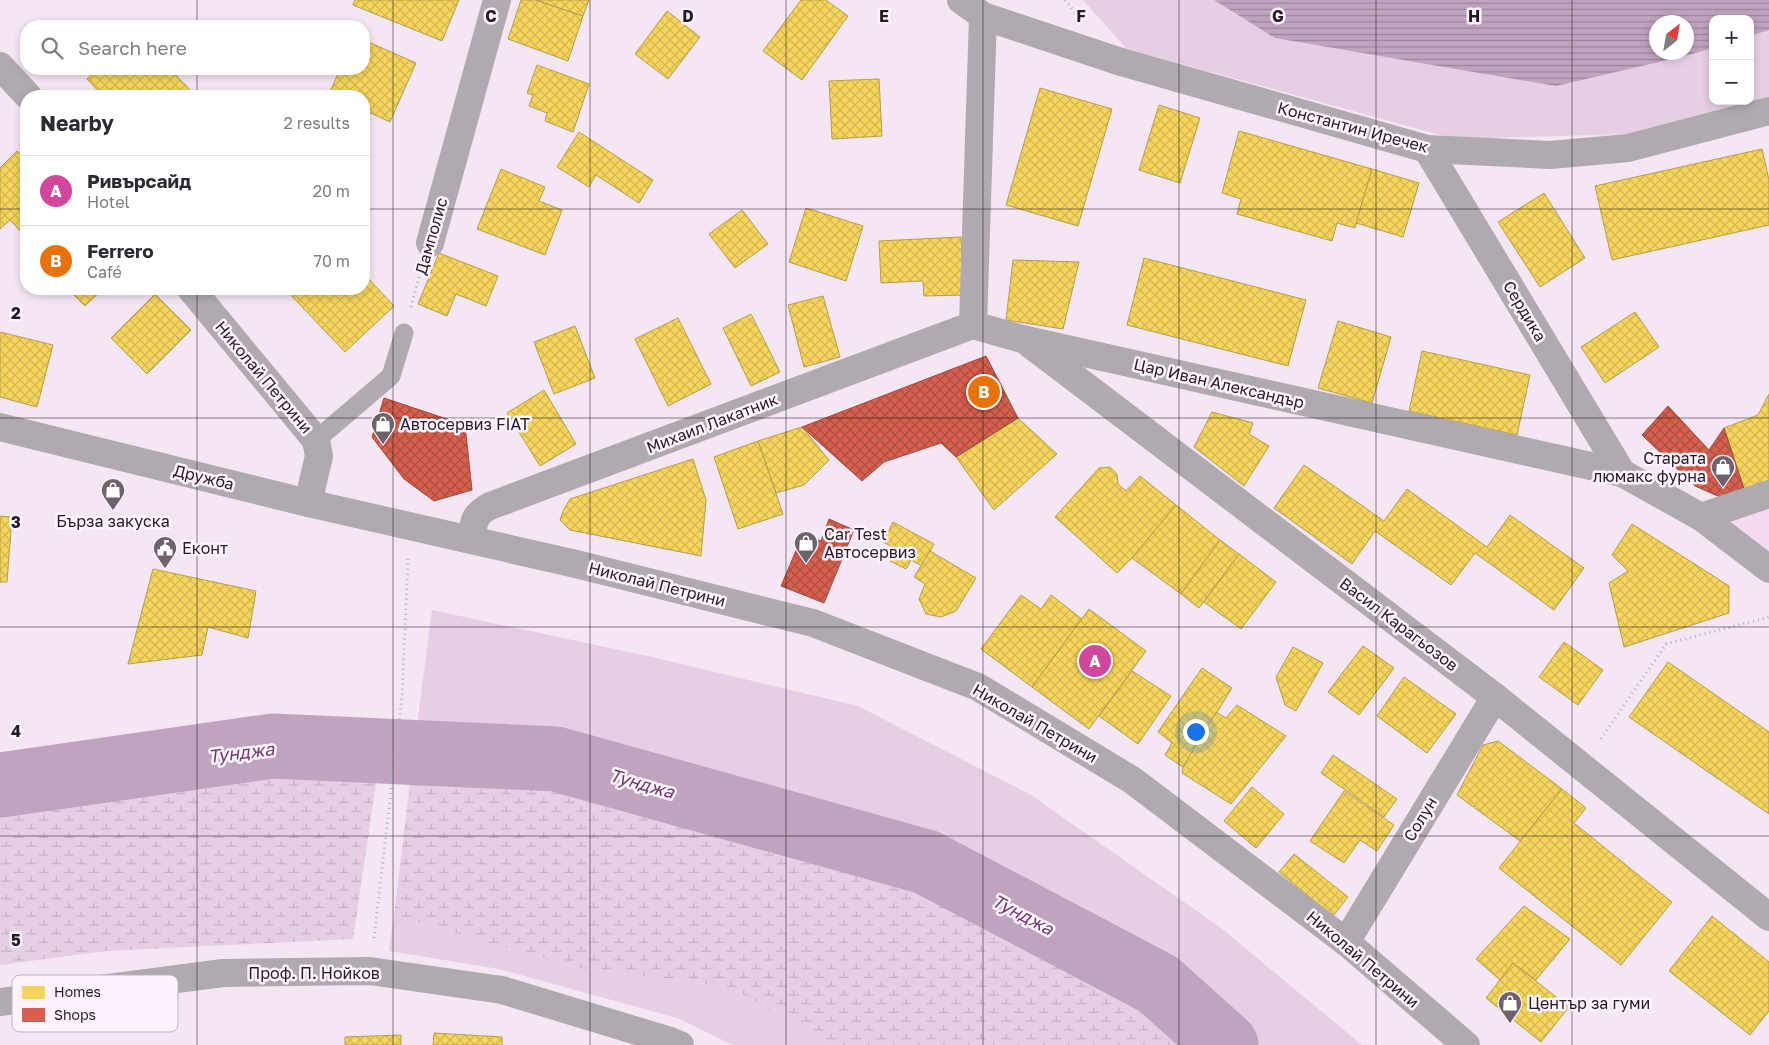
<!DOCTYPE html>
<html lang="en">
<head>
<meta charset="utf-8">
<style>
	body { margin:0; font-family:"Golos Text",sans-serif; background:#f2f2f3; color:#2b2b33 }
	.controls { position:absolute; right:15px; top:15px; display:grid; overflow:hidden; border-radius:10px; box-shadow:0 2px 8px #0003 }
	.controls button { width:45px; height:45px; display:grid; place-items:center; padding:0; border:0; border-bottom:1px solid #e1e1e2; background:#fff; color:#2b2b33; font:25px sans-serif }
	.compass { position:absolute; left:1649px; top:15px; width:45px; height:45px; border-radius:50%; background:#fff; box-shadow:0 2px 8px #0003; rotate:31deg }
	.you { position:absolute; left:1195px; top:731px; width:18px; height:18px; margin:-12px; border:4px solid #fff; border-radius:50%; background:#1a73e8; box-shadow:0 0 0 8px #1a73e833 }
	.badge { display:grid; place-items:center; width:32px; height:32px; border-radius:50%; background:#6e626d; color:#fff; font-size:16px; font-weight:700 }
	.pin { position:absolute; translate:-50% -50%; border:2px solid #fff; box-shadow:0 1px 5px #0006 }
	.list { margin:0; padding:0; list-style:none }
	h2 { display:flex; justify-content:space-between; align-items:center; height:65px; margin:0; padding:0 20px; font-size:21px }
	h2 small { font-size:16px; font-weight:400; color:#7c7c81 }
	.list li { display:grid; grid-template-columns:32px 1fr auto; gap:15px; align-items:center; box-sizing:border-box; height:70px; padding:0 20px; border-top:1px solid #e1e1e2 }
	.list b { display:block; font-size:19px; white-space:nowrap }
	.list p { margin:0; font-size:16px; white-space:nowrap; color:#7c7c81 }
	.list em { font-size:16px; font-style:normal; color:#7c7c81 }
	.icon { flex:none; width:28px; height:28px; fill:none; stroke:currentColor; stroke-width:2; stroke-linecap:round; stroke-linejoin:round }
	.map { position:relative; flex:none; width:1769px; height:1045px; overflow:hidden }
	.search { position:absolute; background:#fff; box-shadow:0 2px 8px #0003; left:20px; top:20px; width:350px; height:55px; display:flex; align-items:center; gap:12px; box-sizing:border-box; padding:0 18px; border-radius:20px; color:#7c7c81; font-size:19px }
	.panel { position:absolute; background:#fff; box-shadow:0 2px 8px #0003; left:20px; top:90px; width:350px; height:205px; border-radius:20px }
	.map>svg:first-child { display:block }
</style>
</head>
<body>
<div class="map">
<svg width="1769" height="1045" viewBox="0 0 1769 1045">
	<defs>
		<pattern id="wetland-marsh" width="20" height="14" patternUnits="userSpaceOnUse" patternTransform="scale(1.25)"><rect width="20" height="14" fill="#e6cfe5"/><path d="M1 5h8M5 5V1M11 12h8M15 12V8" fill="none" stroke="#c5b1c4"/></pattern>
		<pattern id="water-rules" width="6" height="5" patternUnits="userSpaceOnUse" patternTransform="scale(1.25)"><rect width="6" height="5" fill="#c0a3bf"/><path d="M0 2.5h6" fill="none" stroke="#9c849b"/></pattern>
		<pattern id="homes-cross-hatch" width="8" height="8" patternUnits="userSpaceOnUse" patternTransform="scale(1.25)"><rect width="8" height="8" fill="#f6d55c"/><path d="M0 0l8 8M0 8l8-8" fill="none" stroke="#d3b650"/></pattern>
		<pattern id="shops-cross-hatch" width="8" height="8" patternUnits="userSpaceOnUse" patternTransform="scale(1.25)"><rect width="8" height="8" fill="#d6604d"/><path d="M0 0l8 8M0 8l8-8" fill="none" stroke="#ad4e40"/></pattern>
	</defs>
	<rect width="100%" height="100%" fill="#f5e6f4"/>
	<polygon fill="#f3daf2" points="1769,494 1769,569 1701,517"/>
	<g fill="#e6cfe5">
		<polygon points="1083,0 1214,0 1275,38 1689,55 1713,48 1713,101 1750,101 1750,36 1769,30 1769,97 1628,134 1455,139 1127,49"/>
		<polygon points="432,610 652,657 858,706 1031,795 1221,928 1362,1045 1251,1045 1162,966 567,740 416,733"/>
		<polygon points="394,915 572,967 730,987 832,1045 733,1045 677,1018 499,969 389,951"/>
	</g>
	<g fill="url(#wetland-marsh)">
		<polygon points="263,726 383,736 353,939 106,951 0,965 0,761"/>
		<polygon points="416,733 567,740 924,840 1162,966 1251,1045 832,1045 730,987 572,967 394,915"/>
	</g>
	<path fill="url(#water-rules)" fill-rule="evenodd" d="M1214,0H1769V30L1750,36V19H1713V48L1689,55L1556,86L1275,38ZM1656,22H1686V52H1656Z"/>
	<g fill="url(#homes-cross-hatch)" stroke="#b79d4c">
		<polygon points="355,0 459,0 442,41 353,5"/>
		<polygon points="521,0 536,0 583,16 568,61 508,39"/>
		<polygon points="536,0 589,0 583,16"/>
		<polygon points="801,0 826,0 848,16 802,80 763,51"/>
		<polygon points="667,11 700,37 668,79 635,54"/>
		<polygon points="364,40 416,63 390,122 364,110 364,96 334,96 329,94 340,69 364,69"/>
		<polygon points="537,65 589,84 573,132 545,121 547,113 529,106 533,95 527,93"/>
		<polygon points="98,69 170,69 196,96 103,96 87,79"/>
		<polygon points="879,79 882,136 832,139 829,81"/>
		<polygon points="1040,88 1112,109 1078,226 1006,205"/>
		<polygon points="1159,105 1200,118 1180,183 1139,170"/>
		<polygon points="1239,131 1372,169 1355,228 1337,223 1332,241 1237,214 1241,199 1222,193"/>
		<polygon points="579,132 653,180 639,203 596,175 589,187 557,167"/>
		<polygon points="1762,149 1769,180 1769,225 1612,260 1595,186"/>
		<polygon points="17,151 26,160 26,231 23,234 10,220 0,229 0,168"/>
		<polygon points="501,169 545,187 539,201 562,210 545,255 477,229"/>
		<polygon points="1372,169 1419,183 1403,237 1356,223"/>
		<polygon points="1544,193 1585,258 1540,287 1498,222"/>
		<polygon points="806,208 863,226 846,281 789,262"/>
		<polygon points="742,210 768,244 735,268 709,234"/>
		<polygon points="961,237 964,295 924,296 923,281 881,283 879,241"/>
		<polygon points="439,253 498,276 486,306 456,294 447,316 418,304"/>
		<polygon points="1144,258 1306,300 1288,366 1127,325"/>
		<polygon points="1013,260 1079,262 1063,329 1006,320"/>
		<polygon points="364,274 394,306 345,352 285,289 364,289"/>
		<polygon points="68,289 103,289 85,306"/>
		<polygon points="155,294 191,330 147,374 111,338"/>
		<polygon points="823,296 840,357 804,367 788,305"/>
		<polygon points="1635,312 1659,347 1605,383 1581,347"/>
		<polygon points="751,314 780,372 751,386 723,328"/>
		<polygon points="678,318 711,384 668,406 635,339"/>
		<polygon points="1338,321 1391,337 1372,403 1318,388"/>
		<polygon points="575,326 595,378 554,394 534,342"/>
		<polygon points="0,332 53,345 37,407 0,397"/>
		<polygon points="1422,351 1530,375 1517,435 1409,411"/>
		<polygon points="544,390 576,444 540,466 507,413"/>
		<polygon points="1769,394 1769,483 1745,492 1724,428 1758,415"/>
		<polygon points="1212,412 1253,423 1249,434 1269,446 1244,486 1194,447"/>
		<polygon points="1018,418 1057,454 994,510 956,457"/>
		<polygon points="802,427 829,460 804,485 776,493 758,441"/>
		<polygon points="758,441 783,514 738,529 714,457"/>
		<polygon points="693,459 706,500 701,556 570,530 560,520 563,511 570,499"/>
		<polygon points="1304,465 1384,521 1407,489 1487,547 1510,515 1584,568 1554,610 1475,553 1451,585 1375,531 1352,564 1274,508"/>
		<polygon points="1110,467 1117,474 1118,484 1126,491 1140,476 1176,505 1132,558 1117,573 1055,517 1099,468"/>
		<polygon points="1176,505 1220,540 1181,594 1132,558"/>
		<polygon points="0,516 12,517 7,582 0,582"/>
		<polygon points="893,522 934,544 922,566 911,560 906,569 890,561 897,549 883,542"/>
		<polygon points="1632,524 1729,586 1729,613 1624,647 1609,583 1628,571 1612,555"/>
		<polygon points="1220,540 1239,554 1199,608 1181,594"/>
		<polygon points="930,551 976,578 956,611 941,617 926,614 919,599 925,584 914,577"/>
		<polygon points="1239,554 1276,582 1241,629 1204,602"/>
		<polygon points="153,569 256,591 248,638 208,627 202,655 128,664"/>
		<polygon points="1021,595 1041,609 1051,595 1082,619 1032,687 981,649"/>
		<polygon points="1089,609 1146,651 1089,729 1032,687"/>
		<polygon points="1564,642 1603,670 1578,705 1539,677"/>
		<polygon points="1363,646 1394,668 1359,715 1328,692"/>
		<polygon points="1293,647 1323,663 1296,711 1285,705 1276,677"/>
		<polygon points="1668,662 1769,732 1769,814 1629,717"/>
		<polygon points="1202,668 1232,688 1183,767 1165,755 1172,743 1158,732"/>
		<polygon points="1132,671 1171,696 1138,744 1099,716"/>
		<polygon points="1404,677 1456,714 1427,753 1377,716"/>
		<polygon points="1237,705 1286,736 1231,804 1182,773 1183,767 1216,712 1226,718"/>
		<polygon points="1498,741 1562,789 1520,841 1457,795 1483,745"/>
		<polygon points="1333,755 1397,799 1384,817 1321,773"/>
		<polygon points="1252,787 1284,814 1256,848 1224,821"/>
		<polygon points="1562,789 1586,808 1574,823 1672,902 1621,965 1499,868"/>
		<polygon points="1344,791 1394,825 1377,851 1360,840 1344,863 1310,841"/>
		<polygon points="1294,854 1348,897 1333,916 1279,872"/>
		<polygon points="1524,906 1570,939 1536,980 1513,963 1500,980 1476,959"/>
		<polygon points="1712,916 1769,962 1769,1011 1750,1035 1669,971"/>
		<polygon points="1513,963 1569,1007 1541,1042 1486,998"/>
		<polygon points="434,1033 502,1037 502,1045 433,1045"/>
		<polygon points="401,1035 401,1045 345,1045 345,1037"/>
	</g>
	<g fill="url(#shops-cross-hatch)" stroke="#a14b41">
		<polygon points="986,356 1018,418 956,457 941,443 884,462 862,481 802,427"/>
		<polygon points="384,398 465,425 472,490 434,501 404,479 372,437"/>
		<polygon points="1668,406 1709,450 1724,428 1745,492 1720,497 1695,486 1642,435"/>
		<polygon points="829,519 854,530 824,603 781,586 803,534 821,541"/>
	</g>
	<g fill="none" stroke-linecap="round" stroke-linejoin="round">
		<polyline stroke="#c0a3bf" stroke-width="65" points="0,785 273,746 556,759 926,862 1158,984 1226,1045"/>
		<g stroke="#b6afb6" stroke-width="3" stroke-dasharray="1 4" stroke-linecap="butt">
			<polyline points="1065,0 1075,12"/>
			<polyline points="411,307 420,274"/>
			<polyline points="1601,739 1666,644 1769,617"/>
			<polyline points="374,938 402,697 408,558"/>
		</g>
		<polyline stroke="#b0aab0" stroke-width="19" points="316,440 391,376 404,333"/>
		<g stroke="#b0aab0" stroke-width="28">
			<polyline points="961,0 983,16 973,325 1022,339 1622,473 1701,517 1769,569"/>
			<polyline points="983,16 1118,61 1427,149 1550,155 1628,148 1769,111"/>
			<polyline points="0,66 28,96"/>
			<polyline points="1427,149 1622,473"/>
			<polyline points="430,243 497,0"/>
			<polyline points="191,289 316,440 319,456 308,503"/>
			<polyline points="1030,344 1495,697 1769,917"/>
			<polyline points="1701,517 1769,494"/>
			<path d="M471,540C474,522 473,515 490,506L973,325"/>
			<polyline points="1346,942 1495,697"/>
			<polyline points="0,1002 223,973 370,971 502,990 670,1041 680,1045"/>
		</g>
		<polyline stroke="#b0aab0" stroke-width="28" points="0,427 308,503 576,564 813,623 978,687 1132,780 1346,942 1466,1045"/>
	</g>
	<path fill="none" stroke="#251b25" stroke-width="1" stroke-opacity="0.55" d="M197,0V26M393,0V1045M590,0V1045M786,0V1045M983,0V1045M1179,0V1045M1376,0V1045M1572,0V1045M197,69V96M0,209H26M364,209H1769M197,289V1045M0,418H1769M0,627H1769M0,836H1769"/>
	<defs>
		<g id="shop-pin" transform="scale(1.25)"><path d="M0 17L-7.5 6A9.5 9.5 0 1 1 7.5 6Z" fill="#6e626d" stroke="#fef3fe"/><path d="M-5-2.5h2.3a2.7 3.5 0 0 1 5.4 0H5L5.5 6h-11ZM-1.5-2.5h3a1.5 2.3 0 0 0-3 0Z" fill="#fff"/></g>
		<g id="civic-pin" transform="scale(1.25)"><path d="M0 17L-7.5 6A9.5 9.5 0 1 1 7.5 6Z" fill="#6e626d" stroke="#fef3fe"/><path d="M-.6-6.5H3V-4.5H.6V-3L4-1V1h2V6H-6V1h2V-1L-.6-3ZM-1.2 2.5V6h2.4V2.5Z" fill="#fff"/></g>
	</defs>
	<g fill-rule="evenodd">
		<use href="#shop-pin" x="383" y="424"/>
		<use href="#shop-pin" x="1723" y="467"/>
		<use href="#shop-pin" x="113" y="490"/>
		<use href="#shop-pin" x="806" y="543"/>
		<use href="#civic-pin" x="165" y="548"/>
		<use href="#shop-pin" x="1510" y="1003"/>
	</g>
	<g text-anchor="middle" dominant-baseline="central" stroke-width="5" stroke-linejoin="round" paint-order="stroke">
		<g font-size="16" fill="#251b25" stroke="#fef3fe">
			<text transform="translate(1353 127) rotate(15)">Константин Иречек</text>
			<text transform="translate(431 236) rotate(-74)">Дамполис</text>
			<text transform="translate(1525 311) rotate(59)">Сердика</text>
			<text transform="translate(264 377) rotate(50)">Николай Петрини</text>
			<text transform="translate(1219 383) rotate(13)">Цар Иван Александър</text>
			<text transform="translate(712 423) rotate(-21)">Михаил Лакатник</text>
			<text transform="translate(204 477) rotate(14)">Дружба</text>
			<text transform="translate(657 584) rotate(14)">Николай Петрини</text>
			<text transform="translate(1399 624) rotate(37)">Васил Карагьозов</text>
			<text transform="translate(1035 723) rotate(30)">Николай Петрини</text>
			<text transform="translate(1420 819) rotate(-59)">Солун</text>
			<text transform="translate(1363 959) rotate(40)">Николай Петрини</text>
			<text x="314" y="973">Проф. П. Нойков</text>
		</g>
		<g font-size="16" fill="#251b25" stroke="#fef3fe" text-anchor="start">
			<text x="400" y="424">Автосервиз FIAT</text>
			<text x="1706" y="458" text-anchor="end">Старата<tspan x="1706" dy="18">люмакс фурна</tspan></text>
			<text x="113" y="521" text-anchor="middle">Бърза закуска</text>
			<text x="824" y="534">Car Test<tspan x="824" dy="18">Автосервиз</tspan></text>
			<text x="182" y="548">Еконт</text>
			<text x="1528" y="1003">Център за гуми</text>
		</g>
		<g font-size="18" font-style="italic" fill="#6c3d6c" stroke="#fef3fe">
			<text transform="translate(241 752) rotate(-7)">Тунджа</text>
			<text transform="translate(642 783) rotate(16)">Тунджа</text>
			<text transform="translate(1023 914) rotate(28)">Тунджа</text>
		</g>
	</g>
	<rect x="12" y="975" width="166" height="57" rx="8" fill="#fef3fe" stroke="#bdb2bd" stroke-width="1"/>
	<rect x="22" y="986" width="23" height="13" fill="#f6d55c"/>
	<rect x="22" y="1008" width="23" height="14" fill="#d6604d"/>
	<g font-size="14" fill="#251b25">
		<text x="54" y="997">Homes</text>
		<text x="54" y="1020">Shops</text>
	</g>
	<g font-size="16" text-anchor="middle" font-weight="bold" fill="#251b25" stroke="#fef3fe" stroke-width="5" stroke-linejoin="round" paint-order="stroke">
		<text x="491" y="22">C</text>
		<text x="688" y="22">D</text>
		<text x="884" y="22">E</text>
		<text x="1081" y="22">F</text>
		<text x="1278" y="22">G</text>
		<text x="1474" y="22">H</text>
		<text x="16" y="319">2</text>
		<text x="16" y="528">3</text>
		<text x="16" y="737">4</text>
		<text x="16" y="946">5</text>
	</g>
</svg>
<div class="controls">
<button>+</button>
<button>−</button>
</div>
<svg class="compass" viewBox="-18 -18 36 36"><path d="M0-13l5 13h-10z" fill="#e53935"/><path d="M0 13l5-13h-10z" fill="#7c7c81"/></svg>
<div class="you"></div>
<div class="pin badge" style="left:1095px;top:661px;background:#d1479c">A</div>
<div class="pin badge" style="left:984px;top:392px;background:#e8710a">B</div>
<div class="search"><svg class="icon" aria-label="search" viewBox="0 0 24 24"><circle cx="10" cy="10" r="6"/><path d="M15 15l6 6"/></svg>Search here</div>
<section class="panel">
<h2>Nearby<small>2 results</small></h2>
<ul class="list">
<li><span class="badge" style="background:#d1479c">A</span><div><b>Ривърсайд</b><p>Hotel</p></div><em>20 m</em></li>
<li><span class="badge" style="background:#e8710a">B</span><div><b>Ferrero</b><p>Café</p></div><em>70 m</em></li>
</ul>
</section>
</div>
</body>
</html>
